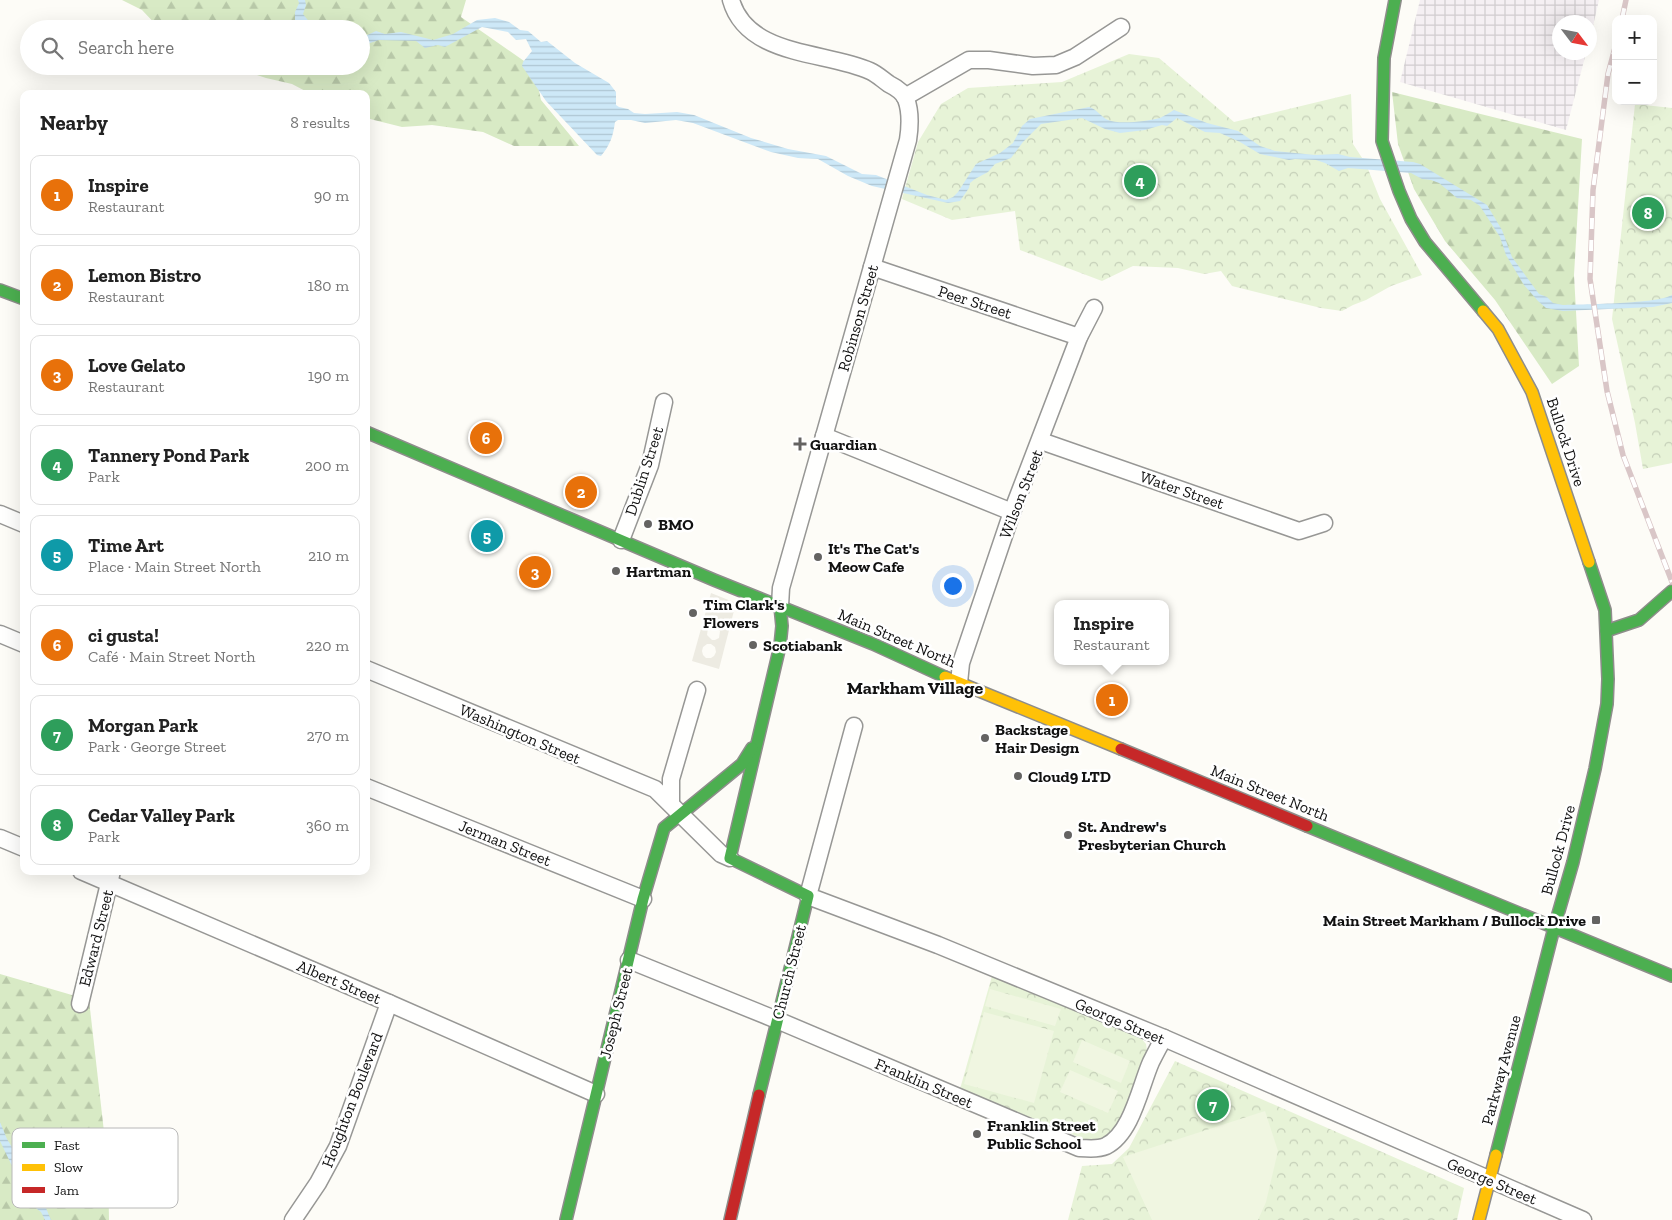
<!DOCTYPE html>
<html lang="en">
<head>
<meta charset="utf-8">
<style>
	body { margin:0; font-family:"Zilla Slab",serif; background:#f6f6f6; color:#222 }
	.controls { position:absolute; right:15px; top:15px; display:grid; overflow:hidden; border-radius:10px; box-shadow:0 5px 20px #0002 }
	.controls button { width:45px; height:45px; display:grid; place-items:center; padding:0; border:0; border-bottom:1px solid #e0e0e0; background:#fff; color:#222; font:25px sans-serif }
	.compass { position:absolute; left:1552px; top:15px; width:45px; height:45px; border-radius:50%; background:#fff; box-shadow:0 5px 20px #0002; rotate:122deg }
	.you { position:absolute; left:952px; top:585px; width:18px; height:18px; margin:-12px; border:4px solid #fff; border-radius:50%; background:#1a73e8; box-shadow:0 0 0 8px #1a73e833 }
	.badge { display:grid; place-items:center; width:32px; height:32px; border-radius:50%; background:#b45309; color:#fff; font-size:16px; font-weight:700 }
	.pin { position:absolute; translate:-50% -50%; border:2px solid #fff; box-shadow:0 1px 5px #0006 }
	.popup { position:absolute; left:1054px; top:600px; width:115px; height:65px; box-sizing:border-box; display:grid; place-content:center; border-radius:10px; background:#fff; filter:drop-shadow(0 1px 4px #0005); font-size:16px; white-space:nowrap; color:#767676 }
	.popup b { font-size:19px; color:#222 }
	.popup::after { content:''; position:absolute; left:50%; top:100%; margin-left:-10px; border:10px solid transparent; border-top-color:#fff }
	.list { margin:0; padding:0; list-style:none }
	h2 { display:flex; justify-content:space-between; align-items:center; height:65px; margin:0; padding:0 20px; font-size:21px }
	h2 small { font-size:16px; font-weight:400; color:#767676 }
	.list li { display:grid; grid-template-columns:32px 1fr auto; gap:15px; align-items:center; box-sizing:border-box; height:80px; margin:0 10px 10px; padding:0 10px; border:1px solid #e0e0e0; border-radius:10px }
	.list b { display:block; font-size:19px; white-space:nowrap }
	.list p { margin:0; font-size:16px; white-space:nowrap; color:#767676 }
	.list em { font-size:16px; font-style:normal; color:#767676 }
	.icon { flex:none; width:28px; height:28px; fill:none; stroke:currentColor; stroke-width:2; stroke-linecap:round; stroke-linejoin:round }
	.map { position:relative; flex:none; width:1672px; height:1220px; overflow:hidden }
	.search { position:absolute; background:#fff; box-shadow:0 5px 20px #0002; left:20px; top:20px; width:350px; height:55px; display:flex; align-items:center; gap:12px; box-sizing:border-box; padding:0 18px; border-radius:28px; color:#767676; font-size:19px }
	.panel { position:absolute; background:#fff; box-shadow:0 5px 20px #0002; left:20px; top:90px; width:350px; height:785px; border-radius:10px }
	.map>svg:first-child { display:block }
</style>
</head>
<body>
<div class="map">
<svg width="1672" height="1220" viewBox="0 0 1672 1220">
	<defs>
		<pattern id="industrial-grid" width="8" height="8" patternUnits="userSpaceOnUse" patternTransform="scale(1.25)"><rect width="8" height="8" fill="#f5f0f3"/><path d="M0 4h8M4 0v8" fill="none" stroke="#d1cdcf"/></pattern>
		<pattern id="forest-firs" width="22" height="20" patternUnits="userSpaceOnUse" patternTransform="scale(1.25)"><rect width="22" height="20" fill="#d8eac5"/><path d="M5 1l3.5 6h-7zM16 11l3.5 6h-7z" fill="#b8c8a8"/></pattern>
		<pattern id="park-crowns" width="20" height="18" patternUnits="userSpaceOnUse" patternTransform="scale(1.25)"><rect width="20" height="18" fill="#e7f3d7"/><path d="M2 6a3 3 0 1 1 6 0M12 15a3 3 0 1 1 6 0" fill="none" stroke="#c5cfb8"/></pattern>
		<pattern id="water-rules" width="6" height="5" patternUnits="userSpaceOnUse" patternTransform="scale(1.25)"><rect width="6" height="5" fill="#cde8f7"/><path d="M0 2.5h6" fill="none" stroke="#afc6d3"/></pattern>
	</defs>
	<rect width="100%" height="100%" fill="#fdfcf7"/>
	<polygon fill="url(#industrial-grid)" points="1420,0 1599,0 1590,39 1590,22 1560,22 1560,52 1586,53 1566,130 1400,82"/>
	<g fill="url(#forest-firs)">
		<polygon points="122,0 466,0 461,17 534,68 541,100 579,146 514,146 483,132 432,125 402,127 366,118 366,94 311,94 292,84 266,78 231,66 361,66 361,29 160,29 142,10"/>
		<polygon points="1392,92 1582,139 1574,275 1579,366 1552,384 1495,300 1445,241 1414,189 1398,144"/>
		<polygon points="0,974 89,1000 108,1167 109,1220 0,1220"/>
	</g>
	<g fill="url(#park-crowns)">
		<polygon points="1129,54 1159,58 1234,122 1351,94 1353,144 1366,164 1380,199 1422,275 1391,286 1366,300 1353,305 1342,311 1321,308 1232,286 1221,271 1204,274 1178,268 1133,266 1102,281 1020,250 1015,211 952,220 902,199 918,142 941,104 968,88 1062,82"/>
		<polygon points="1635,104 1672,108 1672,463 1643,469 1635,423 1612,319"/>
		<polygon points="992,976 1141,1038 1146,1044 1147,1051 1118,1126 1102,1139 1086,1140 960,1089"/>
		<polygon points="1175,1061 1464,1188 1457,1220 1068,1220 1082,1166 1112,1164 1129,1148"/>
	</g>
	<g fill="#f0f6e1">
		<polygon points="990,989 1061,1009 1055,1026 985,1006"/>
		<polygon points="984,1012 1054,1031 1034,1103 964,1084"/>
		<polygon points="1082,1040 1130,1061 1121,1083 1073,1062"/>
		<polygon points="1070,1070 1118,1091 1108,1113 1060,1092"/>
		<polygon points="1265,1111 1278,1151 1266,1202 1258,1220 1152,1220 1123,1157"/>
	</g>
	<path fill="#edebe2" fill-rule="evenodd" d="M711,593L736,603L719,669L692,661ZM712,626L718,628L720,631L719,638L715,640H712L707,635L708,628ZM707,644H711L715,647L716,652L714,656L711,658H706L703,655L702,651L703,647Z"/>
	<g fill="url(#water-rules)">
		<polygon points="298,0 305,0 306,5 303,14 315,29 295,29 295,12 299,3"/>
		<path d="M495,18L509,22L520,30L528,31L541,42L547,41L575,63L609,83L616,92V105L619,107L628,109L634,113L645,114L677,112L694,115L751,138L788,149L826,156L862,174L876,175L927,195L946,200L953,197L958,192L976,164L1000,153L1013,143L1022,126L1030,119L1089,107C1097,109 1101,117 1108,120C1119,125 1148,121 1160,118C1164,116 1169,113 1174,110L1207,123L1238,131L1260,146L1275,151L1315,155L1338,154L1350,157L1413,162L1420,164L1487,205L1502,230L1512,257L1539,294L1547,297L1553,303L1563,305C1585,304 1657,304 1672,295V303L1653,307L1563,311L1546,308L1538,301L1524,285L1506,255L1500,237L1480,206L1471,200L1457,198L1439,183L1431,180L1422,179L1411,173L1348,168L1339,171L1325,163L1316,160L1295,159L1289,160L1260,154L1240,142L1220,133L1205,132L1177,118L1167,126L1162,125L1145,130L1120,133L1105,129L1082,118L1041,124L1023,142L1011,158L995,164L988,172L975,179L970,183L969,188L960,201L948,203L872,186L848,176L818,159L798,158L771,152L693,123L676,120L645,123L631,120H618L615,122C613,137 610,145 601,156L597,155L546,101L522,66L523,62L532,51L526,39L516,40L508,32L482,27L445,47L438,45L425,48L416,41L379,40L361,46V38L376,31L385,34L401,32L433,40L453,34L477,20Z"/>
		<polygon points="0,1122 7,1139 32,1181 36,1197 46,1208 51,1220 45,1220 41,1212 33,1206 26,1189 11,1164 0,1141"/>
	</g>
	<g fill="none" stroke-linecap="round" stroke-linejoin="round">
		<g stroke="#979795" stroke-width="19">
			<g id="street">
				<path d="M731,0C747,57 825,51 870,71C877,74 883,80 889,84C895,87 903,92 906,99C911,112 910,127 908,140L781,588L780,606"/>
				<polyline points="905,97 969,60 989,60 1033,66 1056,65 1075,57 1121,27"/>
				<polyline points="872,267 1079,337"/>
				<polyline points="824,436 1012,512"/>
				<polyline points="1041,441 1299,531 1324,523"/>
				<polyline points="0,514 24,524"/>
				<polyline points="621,540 650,465 664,402"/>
				<polyline points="0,634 24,644"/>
				<polyline points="366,669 655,789 721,854 730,858"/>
				<polyline points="959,683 961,663 1012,512 1079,337 1094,308"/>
				<polyline points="854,726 808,896 938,945 1164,1038 1583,1220"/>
				<polyline points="366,787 643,899"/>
				<polyline points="671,804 671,779 697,690"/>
				<polyline points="0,838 24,848"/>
				<polyline points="81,871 389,1003 596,1094"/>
				<path d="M629,960L777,1020L1079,1148C1088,1148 1097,1150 1106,1146C1132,1133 1140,1087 1151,1062C1155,1054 1159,1046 1164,1038"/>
				<polyline points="80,1004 112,871"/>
				<polyline points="293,1220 318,1183 338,1146 389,1003"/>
			</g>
		</g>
		<g stroke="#8e8d8b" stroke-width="14">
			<g id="fast">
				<polyline points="1395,0 1384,58 1382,141 1399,191 1411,219 1425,242 1483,311"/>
				<polyline points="0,290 24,299"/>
				<polyline points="366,432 714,580 873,644 945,677"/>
				<polyline points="1606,631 1639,620 1672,591"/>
				<polyline points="1307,826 1672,976"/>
				<polyline points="759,1095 808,896 730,858 780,646 782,626 780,606"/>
				<polyline points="1496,1155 1554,928 1573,862 1595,769 1607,704 1608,679 1605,610 1589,562"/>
				<polyline points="566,1220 643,899 664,828 742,764 752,748"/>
			</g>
		</g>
		<g stroke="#8e8d8b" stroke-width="14">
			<g id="slow">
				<polyline points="1483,311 1498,329 1532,392 1589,562"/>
				<polyline points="945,677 1121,749"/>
				<polyline points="1479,1220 1496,1155"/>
			</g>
		</g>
		<g stroke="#8e8d8b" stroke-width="14">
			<g id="jam">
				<polyline points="1121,749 1307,826"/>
				<polyline points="730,1220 759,1095"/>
			</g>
		</g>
		<use href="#street" stroke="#fffffe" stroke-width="16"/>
		<use href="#fast" stroke="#4caf50" stroke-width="11"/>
		<use href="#slow" stroke="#ffc107" stroke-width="11"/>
		<use href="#jam" stroke="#c62828" stroke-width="11"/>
		<g stroke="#d9c6c7" stroke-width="5.5">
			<g id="rail">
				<polyline points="1622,19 1626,0"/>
				<polyline points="1616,44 1608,74 1593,190 1590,279 1607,391 1623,455 1672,582"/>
			</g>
		</g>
		<use href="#rail" stroke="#fff" stroke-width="4" stroke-dasharray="11" stroke-linecap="butt"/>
	</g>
	<g fill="#646362" stroke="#fff" stroke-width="2">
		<path d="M797.5 436.5h5v5h5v5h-5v5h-5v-5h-5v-5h5z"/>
		<circle cx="648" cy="524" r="5"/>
		<circle cx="818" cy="557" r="5"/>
		<circle cx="616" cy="571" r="5"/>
		<circle cx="693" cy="613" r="5"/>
		<circle cx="753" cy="645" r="5"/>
		<circle cx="985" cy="738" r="5"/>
		<circle cx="1018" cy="776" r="5"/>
		<circle cx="1068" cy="835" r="5"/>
		<rect x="1591" y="915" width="10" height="10" rx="2.5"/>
		<circle cx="977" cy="1134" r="5"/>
	</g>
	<g text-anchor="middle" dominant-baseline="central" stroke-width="5" stroke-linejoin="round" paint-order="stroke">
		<g font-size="16" fill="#111" stroke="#fff">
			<text transform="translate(975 302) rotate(18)">Peer Street</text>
			<text transform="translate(858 318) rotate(-74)">Robinson Street</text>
			<text transform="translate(1566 442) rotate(72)">Bullock Drive</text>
			<text transform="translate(644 471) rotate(-72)">Dublin Street</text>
			<text transform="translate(1182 490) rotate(19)">Water Street</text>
			<text transform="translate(1021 494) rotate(-69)">Wilson Street</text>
			<text transform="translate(897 638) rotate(23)">Main Street North</text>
			<text transform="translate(520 734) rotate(23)">Washington Street</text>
			<text transform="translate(1270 793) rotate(22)">Main Street North</text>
			<text transform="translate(505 843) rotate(22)">Jerman Street</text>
			<text transform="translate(1558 850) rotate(-75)">Bullock Drive</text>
			<text transform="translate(96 938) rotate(-76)">Edward Street</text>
			<text transform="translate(789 972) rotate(-76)">Church Street</text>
			<text transform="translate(339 982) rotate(23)">Albert Street</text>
			<text transform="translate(616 1013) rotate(-76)">Joseph Street</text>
			<text transform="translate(1120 1021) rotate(23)">George Street</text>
			<text transform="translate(1501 1070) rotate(-75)">Parkway Avenue</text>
			<text transform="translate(924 1083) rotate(23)">Franklin Street</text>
			<text transform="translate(352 1100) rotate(-69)">Houghton Boulevard</text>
			<text transform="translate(1492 1181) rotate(23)">George Street</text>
		</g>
		<g font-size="16" font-weight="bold" fill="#111" stroke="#fff" text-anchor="start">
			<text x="810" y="444">Guardian</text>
			<text x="658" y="524">BMO</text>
			<text x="828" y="548">It's The Cat's<tspan x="828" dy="18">Meow Cafe</tspan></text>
			<text x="626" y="571">Hartman</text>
			<text x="703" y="604">Tim Clark's<tspan x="703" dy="18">Flowers</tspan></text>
			<text x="763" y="645">Scotiabank</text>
			<text x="995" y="729">Backstage<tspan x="995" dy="18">Hair Design</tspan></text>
			<text x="1028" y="776">Cloud9 LTD</text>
			<text x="1078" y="826">St. Andrew's<tspan x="1078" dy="18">Presbyterian Church</tspan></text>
			<text x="1586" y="920" text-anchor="end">Main Street Markham / Bullock Drive</text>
			<text x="987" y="1125">Franklin Street<tspan x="987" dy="18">Public School</tspan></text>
		</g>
		<g font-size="18" font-weight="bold" fill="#111" stroke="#fff">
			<text x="915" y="688">Markham Village</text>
		</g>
	</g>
	<rect x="12" y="1128" width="166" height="80" rx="8" fill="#fff" stroke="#b8b8b8" stroke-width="1"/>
	<rect x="22" y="1142" width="23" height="6" fill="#4caf50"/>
	<rect x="22" y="1164" width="23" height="7" fill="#ffc107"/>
	<rect x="22" y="1187" width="23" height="6" fill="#c62828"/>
	<g font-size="14" fill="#111">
		<text x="54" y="1150">Fast</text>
		<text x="54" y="1172">Slow</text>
		<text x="54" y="1195">Jam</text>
	</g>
</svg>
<div class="controls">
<button>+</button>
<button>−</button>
</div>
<svg class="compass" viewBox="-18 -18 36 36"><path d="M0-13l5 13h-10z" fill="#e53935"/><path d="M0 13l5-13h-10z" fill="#767676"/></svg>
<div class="you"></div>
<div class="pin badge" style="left:1112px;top:700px;background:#e8710a">1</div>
<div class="popup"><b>Inspire</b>Restaurant</div>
<div class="pin badge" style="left:581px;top:492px;background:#e8710a">2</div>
<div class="pin badge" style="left:535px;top:572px;background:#e8710a">3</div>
<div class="pin badge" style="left:1140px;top:181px;background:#2e9e5b">4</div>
<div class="pin badge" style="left:487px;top:536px;background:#0f9aa8">5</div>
<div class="pin badge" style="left:486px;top:438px;background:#e8710a">6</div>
<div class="pin badge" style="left:1213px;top:1105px;background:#2e9e5b">7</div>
<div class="pin badge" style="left:1648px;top:213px;background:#2e9e5b">8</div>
<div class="search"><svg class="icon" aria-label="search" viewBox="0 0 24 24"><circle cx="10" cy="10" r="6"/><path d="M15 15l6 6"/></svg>Search here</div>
<section class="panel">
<h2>Nearby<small>8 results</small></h2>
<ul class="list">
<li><span class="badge" style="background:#e8710a">1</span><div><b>Inspire</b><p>Restaurant</p></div><em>90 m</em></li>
<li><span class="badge" style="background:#e8710a">2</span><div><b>Lemon Bistro</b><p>Restaurant</p></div><em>180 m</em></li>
<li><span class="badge" style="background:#e8710a">3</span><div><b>Love Gelato</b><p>Restaurant</p></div><em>190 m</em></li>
<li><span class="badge" style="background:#2e9e5b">4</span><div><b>Tannery Pond Park</b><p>Park</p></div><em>200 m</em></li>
<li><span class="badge" style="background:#0f9aa8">5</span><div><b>Time Art</b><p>Place · Main Street North</p></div><em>210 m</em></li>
<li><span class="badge" style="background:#e8710a">6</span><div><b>ci gusta!</b><p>Café · Main Street North</p></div><em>220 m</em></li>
<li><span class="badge" style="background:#2e9e5b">7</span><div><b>Morgan Park</b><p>Park · George Street</p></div><em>270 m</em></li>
<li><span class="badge" style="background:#2e9e5b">8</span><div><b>Cedar Valley Park</b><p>Park</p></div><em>360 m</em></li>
</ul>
</section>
</div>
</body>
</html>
